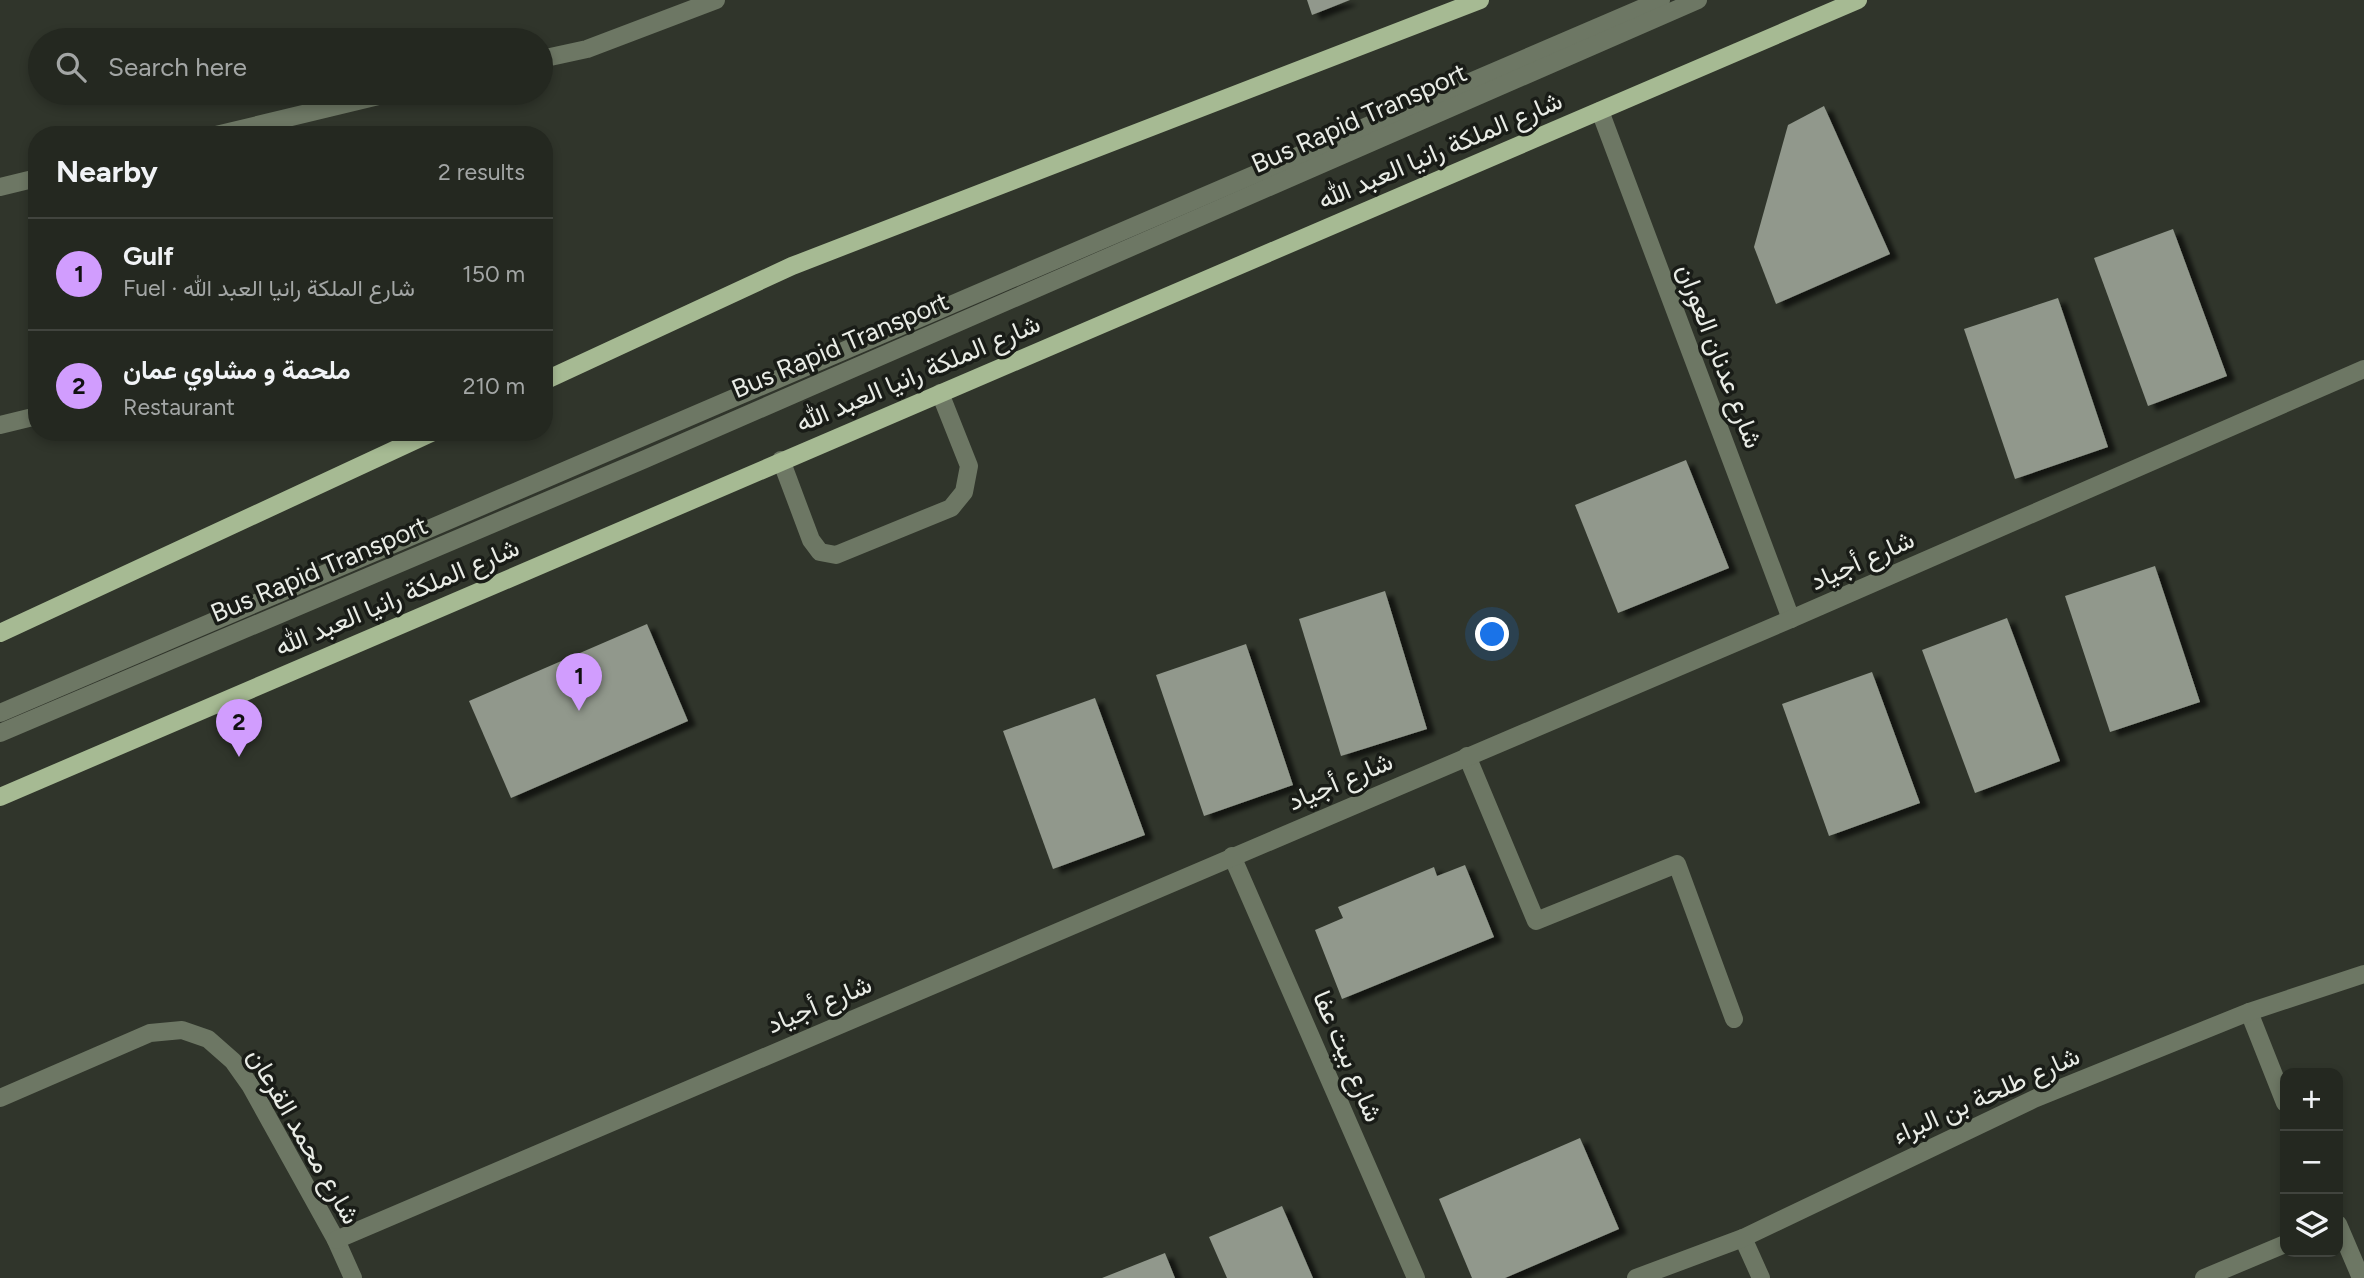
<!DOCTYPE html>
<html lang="en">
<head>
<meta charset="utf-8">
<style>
	body { margin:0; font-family:Figtree,Vazirmatn,sans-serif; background:#30342d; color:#f1f3f6 }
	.controls { position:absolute; right:21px; bottom:21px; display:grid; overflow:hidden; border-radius:14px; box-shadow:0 4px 10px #0003 }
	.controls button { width:63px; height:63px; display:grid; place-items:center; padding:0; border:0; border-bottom:2px solid #41443e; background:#242820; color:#f1f3f6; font:35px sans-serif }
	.you { position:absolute; left:1493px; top:635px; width:24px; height:24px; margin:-18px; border:5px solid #fff; border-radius:50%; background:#1a73e8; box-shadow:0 0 0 10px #1a73e833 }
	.badge { display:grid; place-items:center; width:46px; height:46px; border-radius:50%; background:#d19dfe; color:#111; font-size:23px; font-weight:700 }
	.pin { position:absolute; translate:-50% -58px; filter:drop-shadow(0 2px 4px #0008) }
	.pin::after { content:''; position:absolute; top:37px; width:24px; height:21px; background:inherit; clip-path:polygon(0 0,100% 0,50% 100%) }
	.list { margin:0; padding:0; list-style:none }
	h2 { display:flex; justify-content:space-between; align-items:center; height:91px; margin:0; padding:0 28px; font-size:30px }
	h2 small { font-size:23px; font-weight:400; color:#a3a6a5 }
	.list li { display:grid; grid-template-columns:46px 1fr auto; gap:21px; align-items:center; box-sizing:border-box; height:112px; padding:0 28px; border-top:2px solid #41443e }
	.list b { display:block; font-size:26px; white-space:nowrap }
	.list p { margin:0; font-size:23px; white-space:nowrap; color:#a3a6a5 }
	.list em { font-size:23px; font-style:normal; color:#a3a6a5 }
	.icon { flex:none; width:38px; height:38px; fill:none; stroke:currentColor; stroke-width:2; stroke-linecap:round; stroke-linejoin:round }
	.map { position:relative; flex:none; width:2364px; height:1278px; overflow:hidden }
	.search { position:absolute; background:#242820; box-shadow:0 4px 10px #0003; left:28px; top:28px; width:525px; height:77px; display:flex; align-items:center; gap:18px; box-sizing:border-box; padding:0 24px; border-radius:38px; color:#a3a6a5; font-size:26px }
	.panel { position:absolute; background:#242820; box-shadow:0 4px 10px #0003; left:28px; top:126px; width:525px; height:315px; border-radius:28px }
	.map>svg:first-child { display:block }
</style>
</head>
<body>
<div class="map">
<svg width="2364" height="1278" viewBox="0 0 2364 1278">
	<defs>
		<filter id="shadow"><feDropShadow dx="8" dy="4.5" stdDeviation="2" flood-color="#0009"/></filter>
	</defs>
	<rect width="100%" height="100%" fill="#30352b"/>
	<g fill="#91988c" filter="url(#shadow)">
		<polygon points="1307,0 1350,0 1312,15"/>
		<polygon points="1824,106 1890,254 1776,304 1754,247 1788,125"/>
		<polygon points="2173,229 2227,376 2148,406 2094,258"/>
		<polygon points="2058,298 2108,447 2015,479 1964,329"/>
		<polygon points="1686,460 1729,568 1618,613 1575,505"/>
		<polygon points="2155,566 2200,702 2110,732 2065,596"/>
		<polygon points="1385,591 1427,729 1341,756 1299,619"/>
		<polygon points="2007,618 2060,761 1975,793 1922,650"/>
		<polygon points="647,624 688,721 511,798 469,701"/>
		<polygon points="1246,644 1293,785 1204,816 1156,675"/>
		<polygon points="1872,672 1920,803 1829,836 1782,704"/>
		<polygon points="1095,698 1145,835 1053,869 1003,731"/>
		<polygon points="1465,865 1494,937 1342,999 1315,930 1343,918 1338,907 1434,867 1437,876"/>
		<polygon points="1580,1138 1619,1229 1505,1278 1472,1278 1439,1199"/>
		<polygon points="1282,1206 1313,1278 1227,1278 1209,1237"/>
		<polygon points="1165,1253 1175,1278 1102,1278"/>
	</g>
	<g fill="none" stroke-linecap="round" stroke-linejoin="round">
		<g stroke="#6d7764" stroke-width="18">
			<polyline points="541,59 587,49 716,0"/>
			<polyline points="1600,111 1791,619"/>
			<polyline points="216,135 391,93"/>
			<polyline points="0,187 37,178"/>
			<polyline points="0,425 37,416"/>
			<polyline points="781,460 811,540 820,552 836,555 951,508 964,492 969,466 940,393"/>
			<polyline points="0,713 1661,0"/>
			<polyline points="0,733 643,460 1698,0"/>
			<polyline points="1467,756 1536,921 1677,864 1734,1019"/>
			<polyline points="1232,856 1416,1278"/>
			<polyline points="2249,1012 2285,1103"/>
			<polyline points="0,1098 150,1033 182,1030 208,1039 233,1061 250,1085 336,1240 353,1278"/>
			<polyline points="2338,1224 2361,1278"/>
			<polyline points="1743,1238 1761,1278"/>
			<polyline points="336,1240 1791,619 2364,369"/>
			<polyline points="1636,1278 1743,1238 2034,1099 2249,1012 2364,974"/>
			<polyline points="2204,1278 2285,1244"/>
		</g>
		<g stroke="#a6ba93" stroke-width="18">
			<polyline points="544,381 792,266 1480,0"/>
			<polyline points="0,633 433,432"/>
			<polyline points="0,797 1858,0"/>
		</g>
	</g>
	<g text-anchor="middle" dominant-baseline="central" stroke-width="7" stroke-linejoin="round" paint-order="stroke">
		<g font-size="26" fill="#e9ece6" stroke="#191c17">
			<text transform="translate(1359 118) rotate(-24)">Bus Rapid Transport</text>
			<text transform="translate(1440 150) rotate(-23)">شارع الملكة رانيا العبد الله</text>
			<text transform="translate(840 345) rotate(-23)">Bus Rapid Transport</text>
			<text transform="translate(1720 356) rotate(69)">شارع عدنان العوران</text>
			<text transform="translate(918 373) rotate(-23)">شارع الملكة رانيا العبد الله</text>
			<text transform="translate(1862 560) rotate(-24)">شارع أجياد</text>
			<text transform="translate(319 569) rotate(-23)">Bus Rapid Transport</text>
			<text transform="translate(397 597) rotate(-23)">شارع الملكة رانيا العبد الله</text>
			<text transform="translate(1340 781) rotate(-23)">شارع أجياد</text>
			<text transform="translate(819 1004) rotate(-23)">شارع أجياد</text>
			<text transform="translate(1348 1056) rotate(67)">شارع بيت عفا</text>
			<text transform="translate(1986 1095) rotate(-24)">شارع طلحة بن البراء</text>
			<text transform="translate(304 1136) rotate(60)">شارع محمد القرعان</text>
		</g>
	</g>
</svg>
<div class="controls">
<button>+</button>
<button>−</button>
<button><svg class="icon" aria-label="layers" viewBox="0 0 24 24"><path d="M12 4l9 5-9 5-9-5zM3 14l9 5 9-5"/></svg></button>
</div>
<div class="you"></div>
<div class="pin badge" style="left:579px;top:711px">1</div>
<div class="pin badge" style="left:239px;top:757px">2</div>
<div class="search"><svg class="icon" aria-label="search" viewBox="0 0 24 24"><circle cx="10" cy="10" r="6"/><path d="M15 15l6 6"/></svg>Search here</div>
<section class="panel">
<h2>Nearby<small>2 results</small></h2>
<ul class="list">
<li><span class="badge">1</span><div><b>Gulf</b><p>Fuel · شارع الملكة رانيا العبد الله</p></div><em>150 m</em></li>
<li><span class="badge">2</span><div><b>ملحمة و مشاوي عمان</b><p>Restaurant</p></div><em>210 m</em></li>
</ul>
</section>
</div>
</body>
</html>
